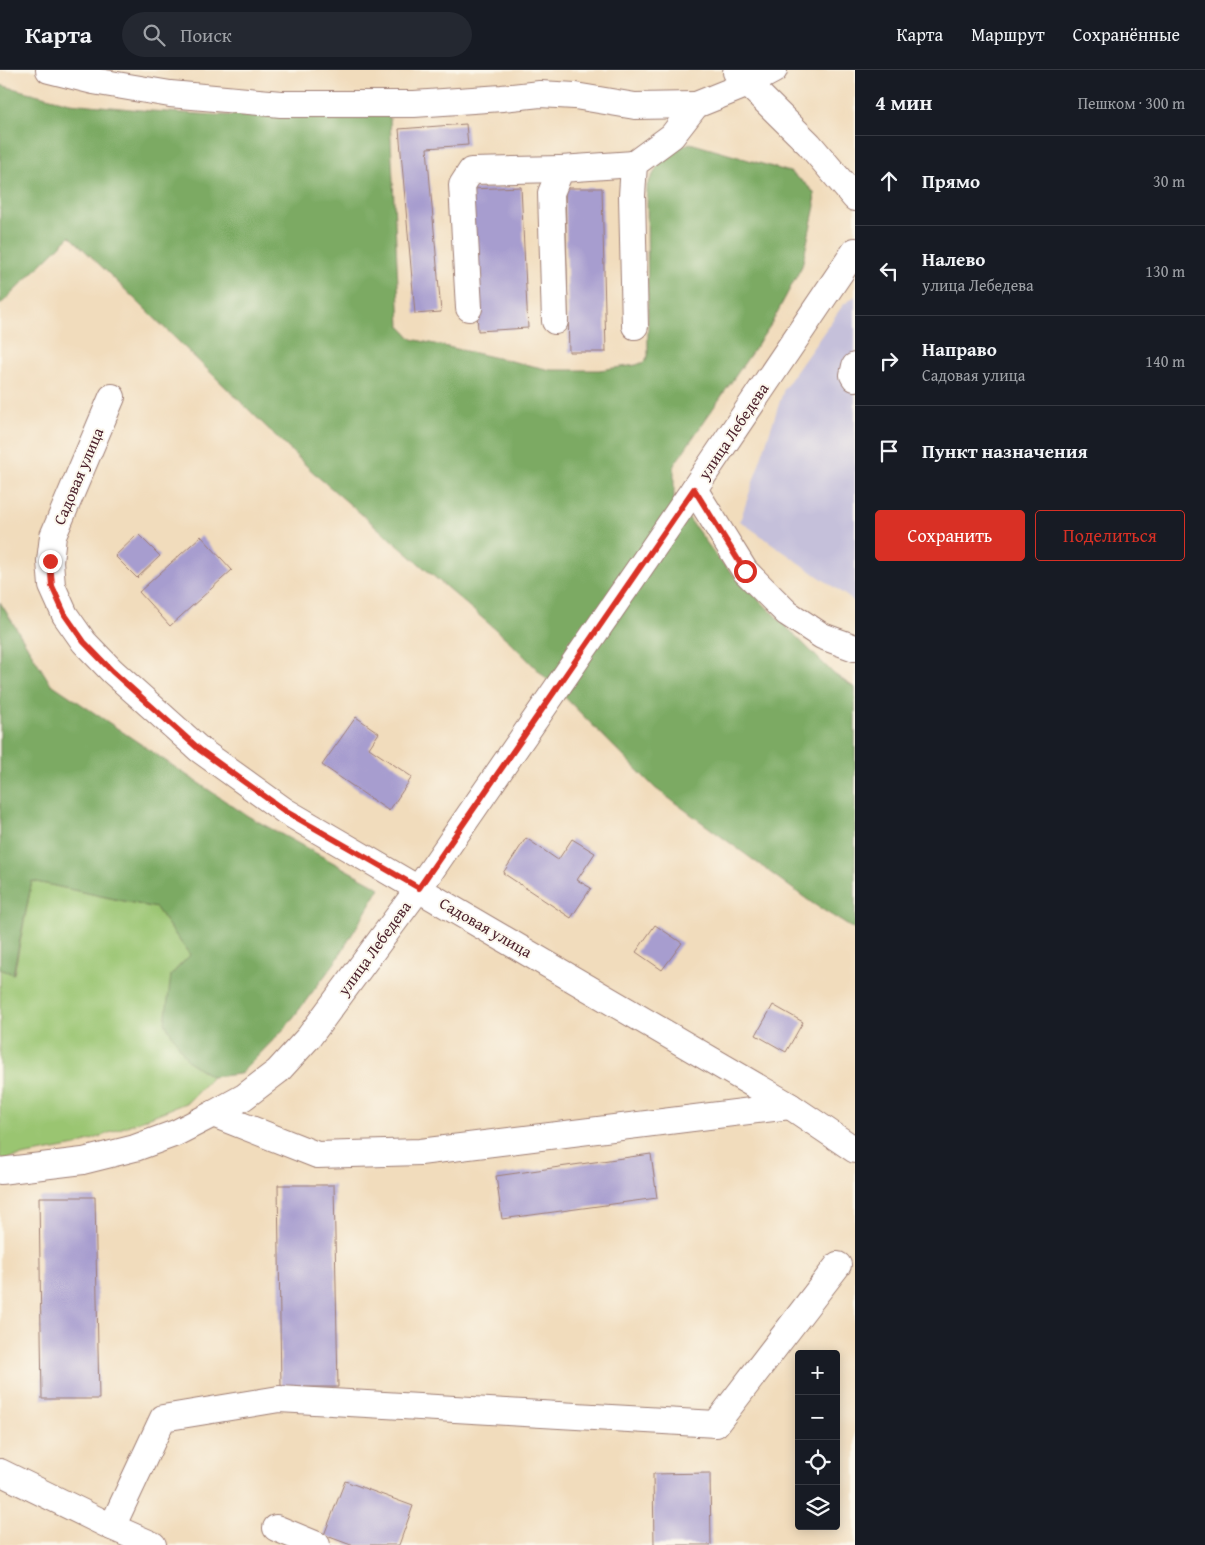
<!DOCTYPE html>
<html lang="ru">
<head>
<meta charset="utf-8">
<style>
	body { margin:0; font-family:"Gentium Book Plus",serif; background:#242831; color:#f1f3f6 }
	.controls { position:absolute; right:15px; bottom:15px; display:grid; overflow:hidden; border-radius:5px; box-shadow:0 2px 12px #0003 }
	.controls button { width:45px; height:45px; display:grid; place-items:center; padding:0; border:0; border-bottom:1px solid #363941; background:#171b24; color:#f1f3f6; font:25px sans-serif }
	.stop { position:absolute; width:15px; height:15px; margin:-11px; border:4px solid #d93025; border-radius:50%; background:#fff }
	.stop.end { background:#d93025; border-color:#fff; box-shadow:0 1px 5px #0008 }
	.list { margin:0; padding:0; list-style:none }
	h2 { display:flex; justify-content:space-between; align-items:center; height:65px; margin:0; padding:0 20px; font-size:21px }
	h2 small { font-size:16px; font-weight:400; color:#9ea1a6 }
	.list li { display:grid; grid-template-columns:32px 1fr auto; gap:15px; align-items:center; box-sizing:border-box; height:90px; padding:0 20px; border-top:1px solid #363941 }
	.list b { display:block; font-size:19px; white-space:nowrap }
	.list p { margin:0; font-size:16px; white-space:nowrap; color:#9ea1a6 }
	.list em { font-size:16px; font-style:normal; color:#9ea1a6 }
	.actions { display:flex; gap:10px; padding:15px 20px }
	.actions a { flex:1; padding:11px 0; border:1px solid #d93025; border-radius:5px; text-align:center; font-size:18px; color:#d93025 }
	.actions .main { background:#d93025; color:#fff }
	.icon { flex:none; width:28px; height:28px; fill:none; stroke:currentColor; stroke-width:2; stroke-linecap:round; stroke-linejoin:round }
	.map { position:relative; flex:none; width:855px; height:1475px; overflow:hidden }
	header { display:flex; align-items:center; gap:30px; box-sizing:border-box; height:70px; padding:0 25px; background:#171b24; border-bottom:1px solid #363941 }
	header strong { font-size:24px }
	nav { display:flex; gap:28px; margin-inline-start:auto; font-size:18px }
	.search { width:350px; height:45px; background:#242831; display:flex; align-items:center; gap:12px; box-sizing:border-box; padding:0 18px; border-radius:28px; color:#9ea1a6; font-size:19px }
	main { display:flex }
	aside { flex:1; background:#171b24 }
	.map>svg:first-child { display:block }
</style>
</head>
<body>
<header>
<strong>Карта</strong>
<div class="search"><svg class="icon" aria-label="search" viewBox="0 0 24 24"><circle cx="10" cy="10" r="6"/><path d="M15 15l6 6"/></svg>Поиск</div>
<nav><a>Карта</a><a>Маршрут</a><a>Сохранённые</a></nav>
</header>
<main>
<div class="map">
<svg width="855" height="1475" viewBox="0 0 855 1475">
	<rect width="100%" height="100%" fill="#fbf7ec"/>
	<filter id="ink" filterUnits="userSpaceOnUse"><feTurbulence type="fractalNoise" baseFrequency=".02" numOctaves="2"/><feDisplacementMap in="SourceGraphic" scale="10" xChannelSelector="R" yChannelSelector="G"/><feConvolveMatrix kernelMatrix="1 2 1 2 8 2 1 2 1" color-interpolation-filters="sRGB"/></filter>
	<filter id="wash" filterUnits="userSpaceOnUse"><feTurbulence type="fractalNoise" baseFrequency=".0096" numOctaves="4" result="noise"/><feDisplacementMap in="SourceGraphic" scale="20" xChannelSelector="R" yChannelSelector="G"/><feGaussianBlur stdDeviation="1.12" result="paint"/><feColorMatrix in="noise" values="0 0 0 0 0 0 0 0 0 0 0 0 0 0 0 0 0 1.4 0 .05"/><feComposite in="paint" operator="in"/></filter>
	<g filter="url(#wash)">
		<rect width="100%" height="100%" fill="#f1dcbc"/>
		<polygon fill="#c5c0da" points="855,226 855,532 740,451 784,319 843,235"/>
		<polygon fill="#9ac571" stroke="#72724e" points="32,811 156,838 190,885 171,905 188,991 212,1007 188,1032 76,1076 0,1090 0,899 14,904"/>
		<g fill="#7baa63" stroke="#626447">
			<polygon points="0,15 70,33 152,41 215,45 331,47 386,43 390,48 400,256 412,269 551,300 599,300 636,295 644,292 648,286 647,115 659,94 671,80 690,73 790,102 807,115 814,123 815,136 802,196 770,256 674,395 674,428 720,491 834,604 855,618 855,860 812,833 655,718 509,571 317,406 70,166 0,235"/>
			<polygon points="0,532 50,613 246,745 380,818 336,891 286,957 240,1004 212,1007 188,991 165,953 171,905 190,885 156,838 32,811 13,904 0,899"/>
		</g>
		<g id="blocks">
			<g fill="#a79dcf">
				<polygon points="466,54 468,75 427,78 441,242 415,244 399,59"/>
				<polygon points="521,117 528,258 478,261 471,119"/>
				<polygon points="565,118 602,118 606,282 569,282"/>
				<polygon points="138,464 160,486 137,508 115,486"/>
				<polygon points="201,466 232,500 170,556 139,522"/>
				<polygon points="356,647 379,663 369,678 412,707 389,741 322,695"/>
				<polygon points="526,768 558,790 572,769 595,783 577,810 591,818 571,848 503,803"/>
				<polygon points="655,855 682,873 662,900 636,882"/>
				<polygon points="773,935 803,952 786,982 756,965"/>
				<polygon points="651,1084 657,1128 502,1149 496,1106"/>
				<polygon points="278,1115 334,1115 338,1317 281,1317"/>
				<polygon points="39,1127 95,1127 99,1329 42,1329"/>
				<polygon points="710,1403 711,1475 654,1475 653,1404"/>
				<polygon points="345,1411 413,1436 399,1475 351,1475 324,1465"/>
			</g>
		</g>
	</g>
	<g filter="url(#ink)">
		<use href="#blocks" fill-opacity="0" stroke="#9e7e74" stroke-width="1"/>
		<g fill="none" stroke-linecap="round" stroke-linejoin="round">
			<g stroke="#9e7e74" stroke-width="28">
				<g id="minor">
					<polyline points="49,0 93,11 170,24 281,34 414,34 502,28 540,24 575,26 635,36 696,35"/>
					<polyline points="736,2 809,74 855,128"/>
					<polyline points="469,238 462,115 471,101 561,99"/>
					<polyline points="555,251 551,123 561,99 634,94"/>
					<polyline points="635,256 632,126 634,94 672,66 696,35 748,14 774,0"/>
					<polyline points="855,296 853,305 855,308"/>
					<polyline points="112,327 53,466 50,491 52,516 65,545 84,572 112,601 200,680 285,741 790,1036 855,1080"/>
					<polyline points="694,419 745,501 787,543 822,566 855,578"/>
					<polyline points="213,1044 317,1085 420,1082 790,1036"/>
					<polyline points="0,1101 83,1091 135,1078 176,1063 213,1044 244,1027 278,1001 309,967 419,818 694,419 855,181"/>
					<polyline points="0,1402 112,1457 153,1475"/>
					<polyline points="112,1457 163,1348 279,1329 716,1354 838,1195"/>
					<polyline points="276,1458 317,1475"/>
				</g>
			</g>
			<use href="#minor" stroke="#fff" stroke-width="26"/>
		</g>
	</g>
	<g fill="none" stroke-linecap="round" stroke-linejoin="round" filter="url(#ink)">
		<polyline stroke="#d93025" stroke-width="6" points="50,491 52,516 65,545 84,572 112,601 200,680 285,741 419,818 694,419 745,501"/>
	</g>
	<g text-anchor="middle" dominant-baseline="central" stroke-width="4" stroke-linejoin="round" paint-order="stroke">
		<g font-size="16" fill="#4a1f2b" stroke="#fbf7ec">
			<text transform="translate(733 361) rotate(-56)">улица Лебедева</text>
			<text transform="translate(78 406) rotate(-67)">Садовая улица</text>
			<text transform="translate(486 857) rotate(30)">Садовая улица</text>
			<text transform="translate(374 878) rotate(-54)">улица Лебедева</text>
		</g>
	</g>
</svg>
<div class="controls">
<button>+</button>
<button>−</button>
<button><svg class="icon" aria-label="locate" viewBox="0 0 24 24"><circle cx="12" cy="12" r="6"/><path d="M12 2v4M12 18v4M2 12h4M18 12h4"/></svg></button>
<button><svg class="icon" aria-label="layers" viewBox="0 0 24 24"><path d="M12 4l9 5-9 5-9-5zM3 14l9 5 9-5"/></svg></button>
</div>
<div class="stop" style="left:745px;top:501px"></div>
<div class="stop end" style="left:50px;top:491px"></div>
</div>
<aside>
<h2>4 мин<small>Пешком · 300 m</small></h2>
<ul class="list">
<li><svg class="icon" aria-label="ahead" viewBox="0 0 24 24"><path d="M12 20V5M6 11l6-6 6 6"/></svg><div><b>Прямо</b></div><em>30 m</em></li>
<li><svg class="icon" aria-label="left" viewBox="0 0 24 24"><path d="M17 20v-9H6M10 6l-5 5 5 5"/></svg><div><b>Налево</b><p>улица Лебедева</p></div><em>130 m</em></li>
<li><svg class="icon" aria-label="right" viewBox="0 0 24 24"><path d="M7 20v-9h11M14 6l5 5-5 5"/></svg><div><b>Направо</b><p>Садовая улица</p></div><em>140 m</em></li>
<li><svg class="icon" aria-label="arrive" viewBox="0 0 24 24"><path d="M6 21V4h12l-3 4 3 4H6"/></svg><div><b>Пункт назначения</b></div></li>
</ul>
<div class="actions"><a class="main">Сохранить</a><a>Поделиться</a></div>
</aside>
</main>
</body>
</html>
